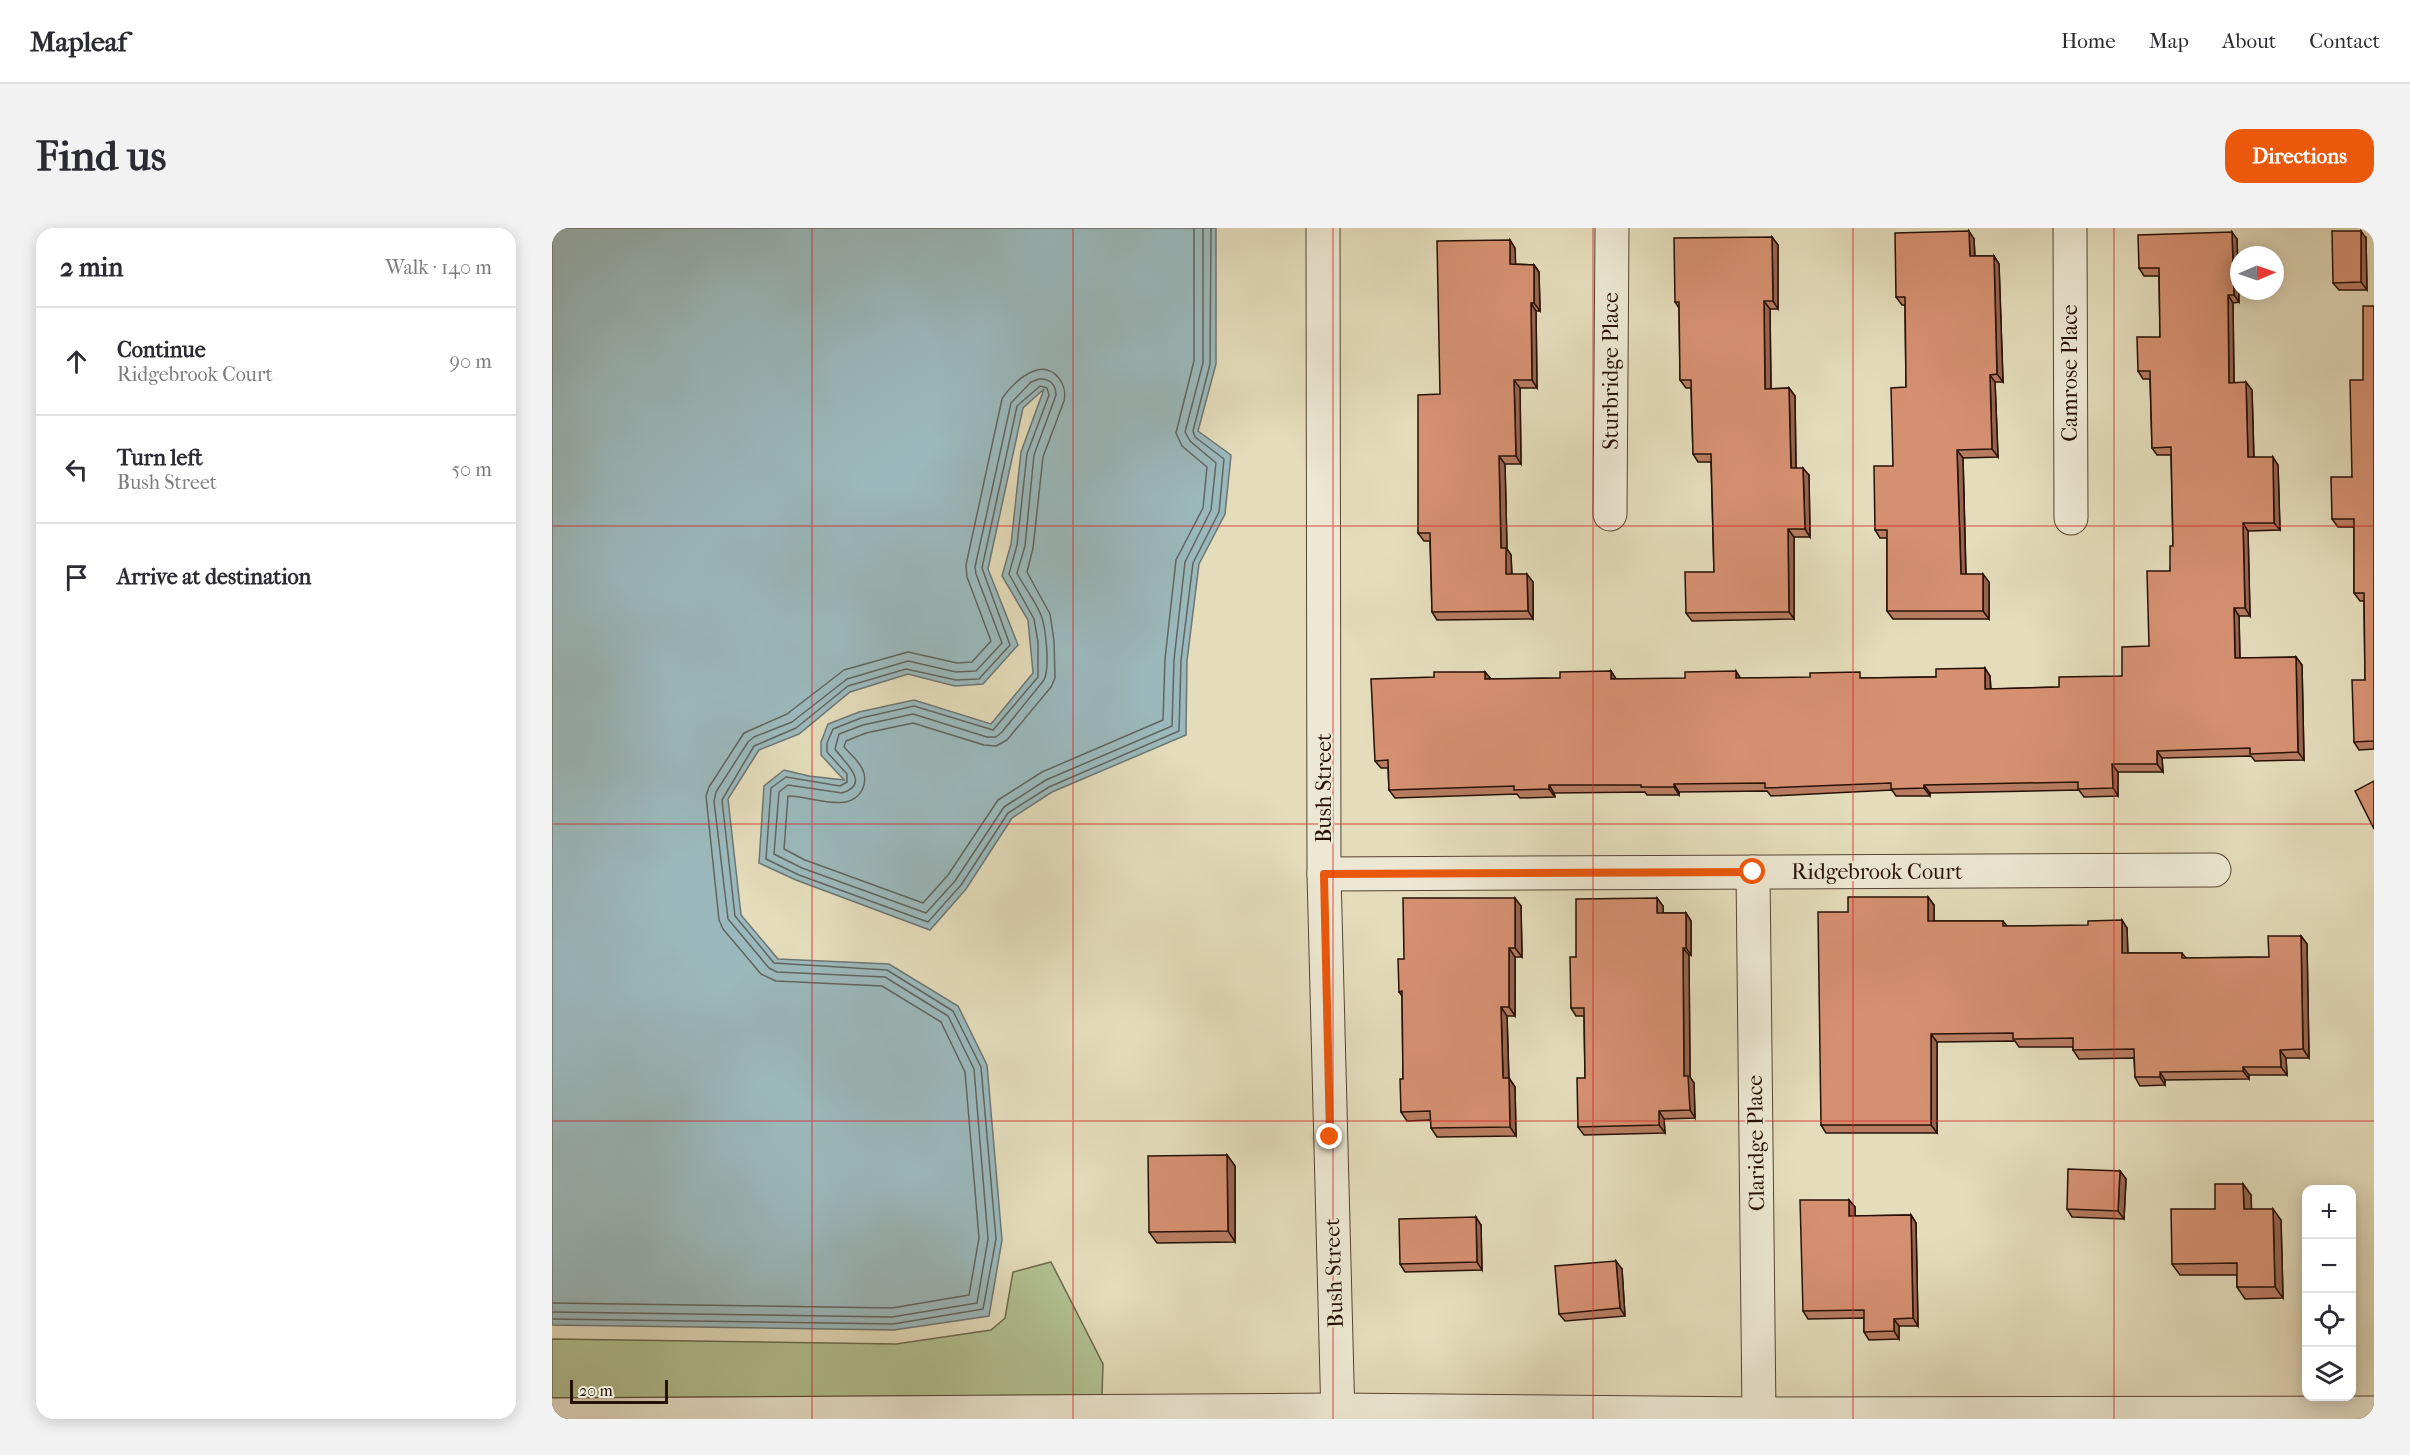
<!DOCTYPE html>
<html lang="en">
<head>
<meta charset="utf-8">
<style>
	body { margin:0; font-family:"IM FELL French Canon",serif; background:#f2f2f3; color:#2b2b33 }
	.controls { position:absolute; right:18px; bottom:18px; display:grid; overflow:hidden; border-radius:12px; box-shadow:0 3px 15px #0003 }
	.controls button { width:54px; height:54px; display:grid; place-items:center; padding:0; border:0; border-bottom:2px solid #e1e1e2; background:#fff; color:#2b2b33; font:30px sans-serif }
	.compass { position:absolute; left:1678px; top:18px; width:54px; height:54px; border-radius:50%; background:#fff; box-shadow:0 3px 15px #0003; rotate:88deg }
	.scale { position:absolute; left:18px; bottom:15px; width:98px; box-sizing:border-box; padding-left:6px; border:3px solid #271106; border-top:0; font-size:16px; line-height:21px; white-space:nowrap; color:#271106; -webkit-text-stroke:4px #ede8d3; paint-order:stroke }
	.stop { position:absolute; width:18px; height:18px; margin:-14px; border:4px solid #ea580c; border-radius:50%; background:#fff }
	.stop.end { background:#ea580c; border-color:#fff; box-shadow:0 2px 6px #0008 }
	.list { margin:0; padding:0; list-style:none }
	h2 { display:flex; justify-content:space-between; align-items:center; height:78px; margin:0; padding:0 24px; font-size:26px }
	h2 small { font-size:20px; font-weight:400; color:#7c7c81 }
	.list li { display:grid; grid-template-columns:39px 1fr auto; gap:18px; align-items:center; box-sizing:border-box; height:108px; padding:0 24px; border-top:2px solid #e1e1e2 }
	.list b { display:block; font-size:22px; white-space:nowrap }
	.list p { margin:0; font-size:20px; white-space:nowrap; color:#7c7c81 }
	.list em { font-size:20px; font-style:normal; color:#7c7c81 }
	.icon { flex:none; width:33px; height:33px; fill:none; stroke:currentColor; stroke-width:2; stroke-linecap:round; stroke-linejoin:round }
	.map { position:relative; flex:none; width:1822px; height:1191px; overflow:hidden; border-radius:18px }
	header { display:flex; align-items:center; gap:36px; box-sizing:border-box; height:84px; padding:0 30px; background:#fff; border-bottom:2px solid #e1e1e2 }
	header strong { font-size:28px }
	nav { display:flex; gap:33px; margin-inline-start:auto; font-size:21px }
	.intro { display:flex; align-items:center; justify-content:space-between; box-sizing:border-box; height:144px; padding:0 36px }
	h1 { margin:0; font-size:42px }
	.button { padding:15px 27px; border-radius:18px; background:#ea580c; color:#fff; font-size:21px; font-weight:700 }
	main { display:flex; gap:36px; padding:0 36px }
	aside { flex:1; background:#fff; border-radius:18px; box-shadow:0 3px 15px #0003 }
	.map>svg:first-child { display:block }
</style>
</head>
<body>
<header>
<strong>Mapleaf</strong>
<nav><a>Home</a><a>Map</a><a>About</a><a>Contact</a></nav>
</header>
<div class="intro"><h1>Find us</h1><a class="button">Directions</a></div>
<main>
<aside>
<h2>2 min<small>Walk · 140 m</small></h2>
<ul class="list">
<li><svg class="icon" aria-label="ahead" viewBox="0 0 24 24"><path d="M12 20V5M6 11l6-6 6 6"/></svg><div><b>Continue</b><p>Ridgebrook Court</p></div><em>90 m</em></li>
<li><svg class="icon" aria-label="left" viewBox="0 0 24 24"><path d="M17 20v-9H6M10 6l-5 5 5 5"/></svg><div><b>Turn left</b><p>Bush Street</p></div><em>50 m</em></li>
<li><svg class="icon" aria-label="arrive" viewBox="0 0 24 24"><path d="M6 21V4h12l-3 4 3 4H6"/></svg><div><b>Arrive at destination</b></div></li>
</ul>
</aside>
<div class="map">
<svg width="1822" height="1191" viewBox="0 0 1822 1191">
	<rect width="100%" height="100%" fill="#e4dcbb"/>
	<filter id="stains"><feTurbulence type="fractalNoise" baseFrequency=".00333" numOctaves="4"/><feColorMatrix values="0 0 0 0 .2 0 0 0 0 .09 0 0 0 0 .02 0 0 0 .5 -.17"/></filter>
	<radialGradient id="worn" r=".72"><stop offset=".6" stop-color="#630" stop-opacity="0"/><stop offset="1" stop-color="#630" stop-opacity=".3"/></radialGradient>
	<polygon fill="#b2c192" stroke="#6c694c" stroke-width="1.5" points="499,1034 551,1136 550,1167 0,1170 0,1111 344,1116 439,1102 453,1090 461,1044"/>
	<polygon fill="#9bb9bc" stroke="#6d7673" stroke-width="1.5" points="0,0 664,0 664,136 646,203 679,227 673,286 647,336 635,433 634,507 500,564 460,590 414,661 378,702 244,652 207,635 212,558 232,542 257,548 292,552 269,527 269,514 276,496 307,484 362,472 439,496 481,445 476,392 450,348 459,316 469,224 492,161 471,180 436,341 466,417 431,456 403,458 356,446 298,464 247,506 207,522 176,571 189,687 226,731 337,736 406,778 435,837 450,1012 437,1088 342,1102 0,1097"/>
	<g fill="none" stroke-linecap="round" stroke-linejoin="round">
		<g stroke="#616561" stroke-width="1.5">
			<path d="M0,1075L340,1080L417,1067L427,1010L413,844L389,794L330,758L224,753L209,746L171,701L167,692L154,568L157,559L192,505L235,486L292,442L356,424L405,435L420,434L439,413L415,349L414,337L450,171C456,161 470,147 482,143C501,136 516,155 512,173L491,229L481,320L475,344L498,386L502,413L503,450L499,459L455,512L444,518L432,517L361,495L314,505L294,513L292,519C303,531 318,542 311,560C299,588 257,567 236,568L232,621L253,632L371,675L396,647L446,572L490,544L611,492L613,431L624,332L651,280L655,239L630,218L624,205L642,133V0"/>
			<path d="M0,1084L340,1089L425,1075L436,1011L422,841L396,788L333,749L225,744L217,740L176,691L162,573L164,564L196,514L202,509L240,494L295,451L356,433L404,444L424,443L450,415L424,346L423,339L459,175L479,154L487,151C497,150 504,156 504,167L482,227L473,318L465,345C472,359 483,372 489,387C494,400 498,439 492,452L450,504L444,509H435L361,486L311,497L287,506L283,521C292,534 320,556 290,565L236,557L227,564L222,626L250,640L374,685L403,653L452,579L494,552L620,498L622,432L633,334L659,282L664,235L638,213L633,204L651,135V0"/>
			<polyline points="0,1091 341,1096 431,1081 444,1011 429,839 401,783 335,742 222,735 183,688 170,572 202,518 244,500 296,458 354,441 404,452 427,451 458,417 430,340 465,178 488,158 495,160 497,167 475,226 465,317 457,346 482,391 486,414 486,449 441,502 362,478 309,490 281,501 275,515 275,524 295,546 295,554 288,558 234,549 219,560 214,631 247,647 376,694 409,657 456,585 497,559 627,503 629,432 641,335 667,284 672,231 643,209 641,203 658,136 659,0"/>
		</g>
		<g stroke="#564433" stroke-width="35">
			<g id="minor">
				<polyline points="771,0 772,646 786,1191"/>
				<polyline points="1518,0 1519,290"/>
				<polyline points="1058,286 1060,0"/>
				<polyline points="1201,644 1207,1186"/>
				<polyline points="772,646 1662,642"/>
				<polyline points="0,1187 785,1182 1207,1186 1822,1185"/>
			</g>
		</g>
		<use href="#minor" stroke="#ede8d3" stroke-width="33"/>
	</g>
	<g fill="#b77c61" stroke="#271106" stroke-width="1.5">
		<polygon points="1220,9 1226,17 1226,81 1218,81 1219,161 1237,160 1243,168 1244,240 1257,247 1258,309 1242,309 1242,391 1140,393 1134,385 1162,344 1159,234 1146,234 1141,226 1139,160 1134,160 1128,152 1127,80 1123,74"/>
		<polygon points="1814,10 1815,62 1787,62 1781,55"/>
		<polygon points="1422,11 1423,28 1442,28 1447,36 1451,154 1443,154 1446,229 1411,230 1414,346 1437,354 1437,391 1341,391 1335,383 1335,310 1328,310 1323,302 1341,238 1354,159 1353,77 1350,77 1344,69"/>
		<polygon points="1685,11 1687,74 1681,75 1682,154 1700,162 1702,229 1726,237 1728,302 1696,303 1698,388 1687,388 1688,430 1744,429 1750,437 1752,532 1703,533 1699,528 1610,530 1611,544 1566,544 1566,568 1532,569 1527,562 1378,565 1378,568 1344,568 1340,562 1219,568 1215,563 1127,564 1127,567 1095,567 1093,564 1002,565 1003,569 968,570 965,566 843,570 837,562 836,540 829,540 823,533 882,449 933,444 939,451 1008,450 1059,443 1064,451 1312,450 1438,448 1439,461 1507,459 1570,448 1597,418 1618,343 1621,318 1619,227 1605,227 1600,220 1598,151 1591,151 1586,143 1608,109 1607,48 1592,48 1587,40"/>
		<polygon points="963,20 963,36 982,37 987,44 988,83 984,83 985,160 968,160 969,236 953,236 955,321 959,327 960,346 981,354 981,391 885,392 880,384 878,313 872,313 866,305 888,166"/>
		<polygon points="1822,78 1822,521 1807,522 1802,514 1813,452 1812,373 1808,373 1802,365 1802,299 1786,299 1780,291 1800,249"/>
		<polygon points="1376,669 1382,677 1382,693 1451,693 1455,698 1575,700 1576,725 1630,725 1634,730 1717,729 1749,708 1755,716 1757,830 1734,830 1735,847 1697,847 1697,851 1613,852 1613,857 1588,858 1583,849 1582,830 1527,831 1521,822 1521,819 1467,819 1463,813 1385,814 1385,905 1274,905 1269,897"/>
		<polygon points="1105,670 1111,678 1111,685 1134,685 1139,693 1139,727 1137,727 1138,849 1142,855 1143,890 1112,891 1113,905 1032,907 1026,899 1033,850 1032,788 1024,788 1019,780 1024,729"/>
		<polygon points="969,678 970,729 963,729 963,788 955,788 957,850 963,859 964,908 885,909 879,900 879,892 855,893 849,884 851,851 850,768 847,764"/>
		<polygon points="675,927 683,938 683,1014 605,1015 597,1004"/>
		<polygon points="1568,943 1574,951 1572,991 1520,989 1515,981"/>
		<polygon points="1691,956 1699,967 1699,981 1729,992 1731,1070 1693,1071 1685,1059 1685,1047 1628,1047 1620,1036 1663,981"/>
		<polygon points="1297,972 1303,979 1303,988 1359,987 1364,995 1366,1098 1347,1098 1347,1111 1317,1112 1312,1104 1312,1090 1256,1091 1251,1083"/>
		<polygon points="929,997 930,1042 853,1044 848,1036"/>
		<polygon points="1070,1041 1073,1088 1013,1093 1007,1086"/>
	</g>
	<g fill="#95654f" stroke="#271106" stroke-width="1.5">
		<polygon points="1417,3 1422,11 1423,36 1418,28"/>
		<polygon points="1809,3 1814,10 1815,62 1809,54"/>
		<polygon points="1680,4 1685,11 1687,74 1682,67"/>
		<polygon points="1220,9 1226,17 1226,81 1221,73"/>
		<polygon points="958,12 963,20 964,44 958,36"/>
		<polygon points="1442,28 1447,36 1451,154 1445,146"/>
		<polygon points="982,37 987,44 988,83 982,75"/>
		<polygon points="1676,67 1681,75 1682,162 1677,155"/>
		<polygon points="1212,73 1218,81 1219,168 1213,161"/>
		<polygon points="979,75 984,83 985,160 980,152"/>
		<polygon points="1438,147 1443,154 1446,229 1440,221"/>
		<polygon points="962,152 968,160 969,236 964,228"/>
		<polygon points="1694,154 1700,162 1702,237 1696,229"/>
		<polygon points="1237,160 1243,168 1244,248 1239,240"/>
		<polygon points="1405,222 1411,230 1414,354 1409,346"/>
		<polygon points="947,228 953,236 955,321 959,327 960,354 954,346 949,320"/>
		<polygon points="1721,229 1726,237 1728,302 1722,295"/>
		<polygon points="1251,240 1257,247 1258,309 1253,301"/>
		<polygon points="1691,295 1696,303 1698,388 1693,380"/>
		<polygon points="1236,301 1242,309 1242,391 1237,384"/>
		<polygon points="975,346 981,354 981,391 976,383"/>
		<polygon points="1431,346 1437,354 1437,391 1431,383"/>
		<polygon points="1682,380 1687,388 1688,438 1683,430"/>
		<polygon points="1744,429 1750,437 1752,532 1746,524"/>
		<polygon points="1433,440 1438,448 1439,469 1433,461"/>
		<polygon points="1059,443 1064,451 1059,451"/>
		<polygon points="1184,443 1189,451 1184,450"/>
		<polygon points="933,444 939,451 933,451"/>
		<polygon points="1605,523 1610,530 1611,544 1605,536"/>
		<polygon points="1560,536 1566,544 1566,568 1561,560"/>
		<polygon points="1122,556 1127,564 1127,567 1122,559"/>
		<polygon points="997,557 1002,565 1003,569 997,561"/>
		<polygon points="1372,557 1378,565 1378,568 1372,560"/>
		<polygon points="1376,669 1382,677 1382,701 1376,693"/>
		<polygon points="963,670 969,678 970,729 963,720"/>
		<polygon points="1105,670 1111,678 1111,693 1105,685"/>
		<polygon points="1134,685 1139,693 1139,727 1134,720"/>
		<polygon points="1570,692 1575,700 1576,733 1570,725"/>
		<polygon points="1749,708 1755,716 1757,830 1751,821"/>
		<polygon points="957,720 963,729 963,788 957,779"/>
		<polygon points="1131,720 1137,727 1138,849 1142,855 1143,890 1138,882 1132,848"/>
		<polygon points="949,779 955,788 957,859 951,850"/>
		<polygon points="1379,806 1385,814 1385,905 1379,897"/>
		<polygon points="1728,822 1734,830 1735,847 1729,839"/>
		<polygon points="1691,839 1697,847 1697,851 1691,843"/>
		<polygon points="1608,844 1613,852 1613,857 1608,849"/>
		<polygon points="957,850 963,859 964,908 958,899"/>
		<polygon points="1107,883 1112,891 1113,905 1107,897"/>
		<polygon points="675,927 683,938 683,1014 676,1003"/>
		<polygon points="1568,943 1574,951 1572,991 1566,983"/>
		<polygon points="1691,956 1699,967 1700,992 1692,981"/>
		<polygon points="1297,972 1303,979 1303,996 1297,988"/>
		<polygon points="1721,981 1729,992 1731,1070 1723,1059"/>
		<polygon points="1359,987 1364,995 1366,1098 1361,1090"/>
		<polygon points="924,989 929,997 930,1042 925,1034"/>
		<polygon points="1064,1033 1070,1041 1073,1088 1068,1080"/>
		<polygon points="1342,1091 1347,1098 1347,1111 1342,1103"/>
	</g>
	<g fill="#d59071" stroke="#271106" stroke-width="1.5">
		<polygon points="1417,3 1418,28 1442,28 1445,146 1438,147 1440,221 1405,222 1409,346 1431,346 1431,383 1335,383 1335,302 1323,302 1322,238 1341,238 1339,160 1354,159 1353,69 1344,69 1343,5"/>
		<polygon points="1780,3 1809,3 1809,54 1781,55"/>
		<polygon points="1680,4 1682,67 1676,67 1677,155 1694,154 1696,229 1721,229 1722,295 1691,295 1693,380 1682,380 1683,430 1744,429 1746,524 1698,526 1698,520 1605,523 1605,536 1560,536 1561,560 1526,561 1526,554 1372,557 1372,560 1339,561 1339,555 1213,560 1213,555 1122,556 1122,559 1089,559 1089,557 997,557 997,561 962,562 962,558 837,562 836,532 823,533 819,451 882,449 882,444 933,444 933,451 1008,450 1008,444 1059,443 1059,451 1133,450 1133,444 1184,443 1184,450 1258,449 1258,445 1308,444 1308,450 1384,449 1384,441 1433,440 1433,461 1507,459 1507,449 1570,448 1570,419 1597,418 1595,343 1618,343 1618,318 1621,318 1619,219 1600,220 1598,143 1586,143 1585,109 1608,109 1607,40 1587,40 1586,7"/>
		<polygon points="1220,9 1221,73 1212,73 1213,161 1237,160 1239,240 1251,240 1253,301 1236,301 1237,384 1134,385 1133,344 1162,344 1159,226 1141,226 1139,152 1128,152 1127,74 1123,74 1122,10"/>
		<polygon points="958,12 958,36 982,37 982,75 979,75 980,152 962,152 964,228 947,228 949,320 954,320 954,346 975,346 976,383 880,384 878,305 866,305 866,167 888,166 885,13"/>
		<polygon points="1811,78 1822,78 1822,513 1802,514 1800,452 1813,452 1812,365 1802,365 1802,291 1780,291 1779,249 1800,249 1798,152 1811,152"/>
		<polygon points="1822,553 1822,601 1803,563"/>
		<polygon points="1296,669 1376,669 1376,693 1451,693 1451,698 1536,697 1536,693 1570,692 1570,725 1630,725 1630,730 1717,729 1716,708 1749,708 1751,821 1728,822 1729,839 1691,839 1691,843 1608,844 1608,849 1583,849 1582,821 1521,822 1521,810 1461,811 1461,805 1379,806 1379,897 1269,897 1266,684 1296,684"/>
		<polygon points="851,670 963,670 963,720 957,720 957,779 949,779 951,850 957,850 958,899 879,900 878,883 849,884 848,851 851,851 850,763 847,764 846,731 852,731"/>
		<polygon points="1105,670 1105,685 1134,685 1134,720 1131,720 1132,848 1136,848 1138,882 1107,883 1107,897 1026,899 1025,850 1033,850 1032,780 1019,780 1018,729 1024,729 1024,671"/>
		<polygon points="675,927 676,1003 597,1004 596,928"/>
		<polygon points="1516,941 1568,943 1566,983 1515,981"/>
		<polygon points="1663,956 1691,956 1692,981 1721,981 1723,1059 1685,1059 1685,1035 1620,1036 1619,981 1663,981"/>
		<polygon points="1248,972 1297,972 1297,988 1359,987 1361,1090 1342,1091 1342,1103 1312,1104 1312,1082 1251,1083"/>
		<polygon points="924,989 925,1034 848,1036 847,991"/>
		<polygon points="1064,1033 1068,1080 1007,1086 1003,1038"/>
	</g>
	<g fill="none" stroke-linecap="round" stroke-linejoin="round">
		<polyline stroke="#ea580c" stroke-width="8" points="778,909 772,646 1201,644"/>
	</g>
	<path fill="none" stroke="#d62828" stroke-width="1.5" stroke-opacity="0.55" d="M260,0V1191M521,0V1191M781,0V1191M1041,0V1191M1301,0V1191M1562,0V1191M0,298H1822M0,596H1822M0,893H1822"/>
	<g text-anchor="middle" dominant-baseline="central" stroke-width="4.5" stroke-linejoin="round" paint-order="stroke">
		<g font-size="22" fill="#271106" stroke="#ede8d3">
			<text transform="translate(1059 143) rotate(-90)">Sturbridge Place</text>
			<text transform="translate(1518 145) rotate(-90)">Camrose Place</text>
			<text transform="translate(772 560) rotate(-90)">Bush Street</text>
			<text x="1325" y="644">Ridgebrook Court</text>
			<text transform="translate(1204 915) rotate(-91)">Claridge Place</text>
			<text transform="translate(782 1045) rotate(-92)">Bush Street</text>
		</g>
	</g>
	<rect width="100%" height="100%" filter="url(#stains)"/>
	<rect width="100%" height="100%" fill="url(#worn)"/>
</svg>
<div class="controls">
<button>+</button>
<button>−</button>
<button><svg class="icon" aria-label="locate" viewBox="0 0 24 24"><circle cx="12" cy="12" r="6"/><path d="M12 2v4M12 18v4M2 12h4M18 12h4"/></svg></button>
<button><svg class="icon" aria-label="layers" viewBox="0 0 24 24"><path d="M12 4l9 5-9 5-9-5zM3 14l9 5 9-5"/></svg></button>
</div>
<svg class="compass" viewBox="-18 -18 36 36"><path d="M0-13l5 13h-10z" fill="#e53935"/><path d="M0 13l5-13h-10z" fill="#7c7c81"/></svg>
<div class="scale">20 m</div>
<div class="stop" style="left:1201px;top:644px"></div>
<div class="stop end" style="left:778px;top:909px"></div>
</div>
</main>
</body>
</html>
